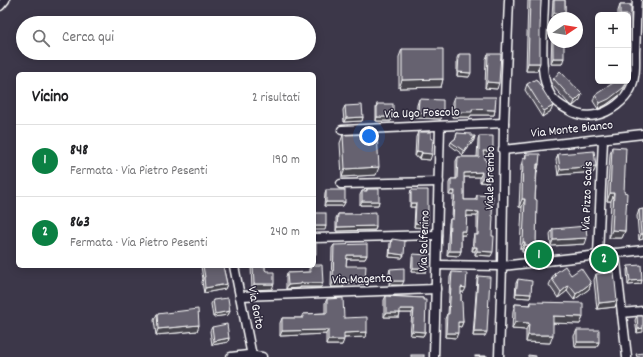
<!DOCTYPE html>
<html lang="it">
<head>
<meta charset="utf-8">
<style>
	body { margin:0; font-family:Dekko,sans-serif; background:#f2f2f2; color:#202124 }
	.controls { position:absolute; right:12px; top:12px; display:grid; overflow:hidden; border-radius:6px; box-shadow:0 2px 10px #0003 }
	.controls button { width:36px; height:36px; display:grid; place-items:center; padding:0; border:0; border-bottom:1px solid #e0e0e0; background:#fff; color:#202124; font:20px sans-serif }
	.compass { position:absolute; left:547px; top:12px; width:36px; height:36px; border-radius:50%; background:#fff; box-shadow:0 2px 10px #0003; rotate:78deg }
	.you { position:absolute; left:369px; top:136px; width:14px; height:14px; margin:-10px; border:3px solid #fff; border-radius:50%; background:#1a73e8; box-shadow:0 0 0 6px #1a73e833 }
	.badge { display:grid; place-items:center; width:26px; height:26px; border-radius:50%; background:#0b8043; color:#fff; font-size:13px; font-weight:700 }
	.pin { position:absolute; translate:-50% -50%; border:2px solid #fff; box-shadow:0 1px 4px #0006 }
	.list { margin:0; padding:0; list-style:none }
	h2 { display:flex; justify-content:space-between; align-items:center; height:52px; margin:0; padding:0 16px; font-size:17px }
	h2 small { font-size:13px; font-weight:400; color:#757577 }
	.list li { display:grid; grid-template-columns:26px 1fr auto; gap:12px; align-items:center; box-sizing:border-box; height:72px; padding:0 16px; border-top:1px solid #e0e0e0 }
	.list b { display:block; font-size:15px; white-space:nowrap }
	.list p { margin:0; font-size:13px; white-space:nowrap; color:#757577 }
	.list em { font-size:13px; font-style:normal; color:#757577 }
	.icon { flex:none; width:22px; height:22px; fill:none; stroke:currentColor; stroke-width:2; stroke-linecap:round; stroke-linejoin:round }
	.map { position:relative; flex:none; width:643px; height:357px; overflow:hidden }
	.search { position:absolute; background:#fff; box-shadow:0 2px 10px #0003; left:16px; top:16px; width:300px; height:44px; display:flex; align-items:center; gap:10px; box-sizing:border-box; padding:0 14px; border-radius:22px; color:#757577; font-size:15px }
	.panel { position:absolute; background:#fff; box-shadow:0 2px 10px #0003; left:16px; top:72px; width:300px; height:196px; border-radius:6px }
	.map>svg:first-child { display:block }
</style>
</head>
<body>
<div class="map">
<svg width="643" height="357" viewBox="0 0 643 357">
	<rect width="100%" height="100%" fill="#3c3749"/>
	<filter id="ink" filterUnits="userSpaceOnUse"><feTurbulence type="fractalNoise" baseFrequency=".025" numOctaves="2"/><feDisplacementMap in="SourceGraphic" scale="8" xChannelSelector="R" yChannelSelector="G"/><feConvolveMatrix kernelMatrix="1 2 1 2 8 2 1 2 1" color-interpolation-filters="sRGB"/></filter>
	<g filter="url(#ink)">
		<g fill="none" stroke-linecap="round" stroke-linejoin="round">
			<g stroke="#fff" stroke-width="11">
				<g id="street">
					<path d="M544,0C544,25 537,75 551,96C555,102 561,106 567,109C576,115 586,117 596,115C610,112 625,101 631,88C636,76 635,64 635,52C636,34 636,17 637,0"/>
					<polyline points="0,6 5,0"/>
					<polyline points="342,130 504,123"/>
					<polyline points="503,150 643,134"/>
					<polyline points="341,184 439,182"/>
					<polyline points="314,238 437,235"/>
					<polyline points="615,253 627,357"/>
					<polyline points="598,255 603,139"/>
					<polyline points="437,265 502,266 643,250"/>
					<polyline points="234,266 252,356"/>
					<polyline points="240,296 436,289"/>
					<polyline points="622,313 643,311"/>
					<polyline points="231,357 248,355 262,357"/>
					<polyline points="434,357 440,126"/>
					<polyline points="499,357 502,266 504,123 509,0"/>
				</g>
			</g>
			<use href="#street" stroke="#2f2a3d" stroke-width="8"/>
		</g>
		<g fill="#585460" stroke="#fff">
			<polygon points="528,0 541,0 537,71 526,71"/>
			<polygon points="553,0 565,0 565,14 563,18 552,17"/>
			<polygon points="620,5 631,5 631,69 629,75 628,75 628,15 618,15 618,11"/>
			<polygon points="553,28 553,42 564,42 562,64 551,64 552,31"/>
			<polygon points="402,49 443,79 441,87 399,88 399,57"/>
			<polygon points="459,54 469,77 457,76 457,58"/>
			<polygon points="488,54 497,89 485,88 486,59"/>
			<polygon points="554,78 580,100 573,106 568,103 552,85 552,83"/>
			<polygon points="527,84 551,111 542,117 525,90"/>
			<polygon points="626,84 621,94 606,105 598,109 593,101 595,95"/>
			<polygon points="454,97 495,110 494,115 471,115 470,117 452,117 452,102"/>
			<polygon points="419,99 443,113 441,119 416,118 417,105"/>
			<polygon points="377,104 393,117 391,121 376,121 376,108"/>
			<polygon points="345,106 363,117 362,121 344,122 343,110"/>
			<polygon points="418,132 430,160 420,159 420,157 415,157 416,137"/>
			<polygon points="457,133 471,136 474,140 463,155 450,145 451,142 455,139"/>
			<polygon points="343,135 376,175 342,177 340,143"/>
			<polygon points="479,136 493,151 491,156 484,155 490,178 488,183 480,182 480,177 464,177 464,200 475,200 477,195 492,216 491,256 475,255 475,251 472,251 473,239 474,235 477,235 477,216 467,216 465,235 461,235 461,251 459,256 447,255 449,223 450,219 452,219 453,195 449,195 449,183 451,179 456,179 456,161 458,157 477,157 478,140"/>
			<polygon points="612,147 624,192 625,231 622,238 609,238 611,201 607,201 610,154"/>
			<polygon points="526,154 539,164 537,172 535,199 536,245 533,253 522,252 522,249 520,249 522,207 519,207 521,166 523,158 525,158"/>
			<polygon points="558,154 594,172 558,175 556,160"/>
			<polygon points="367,189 379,201 378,205 360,205 360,195 362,191 366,191"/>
			<polygon points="326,190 345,202 343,206 324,206 325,194"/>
			<polygon points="411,190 426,228 414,227 415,207 410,207 410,194"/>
			<polygon points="643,209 643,239 639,240 637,216 639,210"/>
			<polygon points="359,213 376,226 375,230 336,231 336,218 338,214 359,214"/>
			<polygon points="553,229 585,244 551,246 550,234"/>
			<polygon points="392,239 404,255 402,258 389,257 390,243"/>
			<polygon points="334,245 367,255 365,259 347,259 346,266 364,284 345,283 343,287 331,287 332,248"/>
			<polygon points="413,254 428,268 426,272 411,272 412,258"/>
			<polygon points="201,266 223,266 227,284 225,289 204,293 202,282 203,279"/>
			<polygon points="251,266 265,266 265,270 266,271 269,272 272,289 252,290"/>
			<polygon points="310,266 314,266 321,287 300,287 300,288 286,289 286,277 287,273 309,272 309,269"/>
			<polygon points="628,266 642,280 641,284 628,285 627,270"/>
			<polygon points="390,269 402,285 389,285 389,273"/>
			<polygon points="452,272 464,292 461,292 461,301 463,322 461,327 458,326 456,338 445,337 445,319 447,314 448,314 450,277"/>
			<polygon points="554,274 571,275 591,283 589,289 574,300 567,291 558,298 549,285"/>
			<polygon points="596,274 617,301 615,307 597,309 594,280"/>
			<polygon points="478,276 485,336 473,336 477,280"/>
			<polygon points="518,279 531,294 530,298 515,297 516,283"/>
			<polygon points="386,296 423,298 425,332 423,336 410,335 412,313 400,313 399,317 384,317 384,300"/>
			<polygon points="327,299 344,318 367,332 366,337 344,338 342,345 326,345 326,334 280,336 280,323 282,318 301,318 303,314 325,313 325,303"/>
			<polygon points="213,300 230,311 228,315 213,317 211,304"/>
			<polygon points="531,302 583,317 580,324 553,323 550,343 526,342 526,330 512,329 513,311 515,304 530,305"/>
			<polygon points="157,314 199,325 197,331 156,335 154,320"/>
			<polygon points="637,316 643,316 637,333 635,320"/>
			<polygon points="212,327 229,338 228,342 212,345 210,331"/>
			<polygon points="577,330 597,347 575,347 574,336"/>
		</g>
		<g fill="#47454e" stroke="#fff">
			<polygon points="554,13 565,14 563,18 552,17"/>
			<polygon points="553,58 564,58 562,64 551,64"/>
			<polygon points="528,63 540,63 537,71 526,71"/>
			<polygon points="628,69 631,69 629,75 628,75"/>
			<polygon points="458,72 471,73 469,77 457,76"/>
			<polygon points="443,79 441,87 399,88 402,80"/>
			<polygon points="487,82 499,83 497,89 485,88"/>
			<polygon points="626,84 621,94 606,105 598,109 600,103"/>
			<polygon points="582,94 580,100 573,106 575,101"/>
			<polygon points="553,106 551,111 542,117 544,111"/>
			<polygon points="472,109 495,110 494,115 471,115 470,117 452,117 454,112"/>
			<polygon points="418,113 443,113 441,119 416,118"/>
			<polygon points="363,117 362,121 344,122 346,118"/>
			<polygon points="377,117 393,117 391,121 376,121"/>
			<polygon points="475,136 474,140 463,155 464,151"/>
			<polygon points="417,151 422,152 420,157 415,157"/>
			<polygon points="483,151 493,151 491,156 482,155"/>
			<polygon points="422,153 432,154 430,160 420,159"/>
			<polygon points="537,164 539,164 537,172"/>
			<polygon points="596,166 594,172 558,175 560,169"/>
			<polygon points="379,167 376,175 342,177 345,169"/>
			<polygon points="482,172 480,177 463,177 464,173"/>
			<polygon points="482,178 490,178 488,183 480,182"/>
			<polygon points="451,191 455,191 453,195 449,195"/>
			<polygon points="610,193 614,193 611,201 607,201"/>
			<polygon points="522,199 525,199 522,207 519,207"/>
			<polygon points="362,201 379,201 378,205 360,205"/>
			<polygon points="326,202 345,202 343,206 324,206"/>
			<polygon points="411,203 416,203 415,207 410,207"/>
			<polygon points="467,211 479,212 477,216 465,216"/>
			<polygon points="415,223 428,224 426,228 414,227"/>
			<polygon points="314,226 326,226 325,230 314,230"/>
			<polygon points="376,226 375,230 336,231 337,227"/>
			<polygon points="612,230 625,231 622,238 609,238"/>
			<polygon points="461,231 466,231 465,235 460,235"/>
			<polygon points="641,234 643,234 643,239 639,240"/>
			<polygon points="587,238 585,244 551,246 553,240"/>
			<polygon points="523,242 525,242 522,249 520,249"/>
			<polygon points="525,245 536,245 533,253 522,252"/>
			<polygon points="474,247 477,247 475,251 472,251"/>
			<polygon points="449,251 461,251 459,256 447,255"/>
			<polygon points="477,251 493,252 491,256 475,255"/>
			<polygon points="390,253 404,255 402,258 389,257"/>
			<polygon points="347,255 367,255 365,259 345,259"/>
			<polygon points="413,268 428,268 426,272 411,272"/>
			<polygon points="345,280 365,280 364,284 345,283 343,287 331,287 333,283"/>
			<polygon points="642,280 641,284 628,285 630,281"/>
			<polygon points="391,281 404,281 402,285 389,285"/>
			<polygon points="301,283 323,283 321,287 300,287 300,288 286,289 288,285"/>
			<polygon points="591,283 589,289 574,300 576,294"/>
			<polygon points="227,284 225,289 204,293 205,288"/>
			<polygon points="254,284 274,284 272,289 252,290"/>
			<polygon points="569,285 567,291 558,298 561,292"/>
			<polygon points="461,287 466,288 464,292 460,292"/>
			<polygon points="516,293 531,294 530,298 515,297"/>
			<polygon points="617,301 615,307 597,309 599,303"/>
			<polygon points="400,309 414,309 412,313 399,313"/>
			<polygon points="230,311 228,315 213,317 215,314"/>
			<polygon points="386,313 400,313 399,317 384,317"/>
			<polygon points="553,316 583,317 580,324 551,323"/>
			<polygon points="458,322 463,322 461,327 457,326"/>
			<polygon points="515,322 529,323 526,330 512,329"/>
			<polygon points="199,325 197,331 156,335 158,329"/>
			<polygon points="643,328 643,332 637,333 638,329"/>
			<polygon points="328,330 326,334 280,336 282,331"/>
			<polygon points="412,331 425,332 423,336 410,335"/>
			<polygon points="367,332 366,337 342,338 344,333"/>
			<polygon points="474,332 487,332 485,336 473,336"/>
			<polygon points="446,333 458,333 456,338 445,337"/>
			<polygon points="528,335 553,335 550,343 526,342"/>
			<polygon points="229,338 228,342 212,345 214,341"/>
			<polygon points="328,340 344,340 342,345 326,345"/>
			<polygon points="577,342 599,342 597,347 575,347"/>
		</g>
		<g fill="#666270" stroke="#fff">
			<polygon points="530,0 541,0 540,28 540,63 528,63"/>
			<polygon points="554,0 565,0 565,14 554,13"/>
			<polygon points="620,5 631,5 631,69 628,69 628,15 620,15"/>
			<rect x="553" y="42" width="11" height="16"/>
			<polygon points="402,49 443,49 443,79 402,80"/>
			<polygon points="459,54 471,54 471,73 458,72"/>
			<polygon points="488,54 501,54 499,83 487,82"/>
			<polygon points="560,71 582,94 575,101 570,97 554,79 554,78"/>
			<polygon points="536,79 553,106 544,111 527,84"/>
			<polygon points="616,81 623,81 626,84 623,88 609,99 600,103 595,95"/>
			<polygon points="454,97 496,97 495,110 472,109 472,112 454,112"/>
			<polygon points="419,99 443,100 443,113 418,113"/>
			<rect x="377" y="104" width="16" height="13"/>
			<polygon points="362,105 363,117 346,118 345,106"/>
			<polygon points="418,132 431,132 431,139 433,139 432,154 422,153 422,152 417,151"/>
			<polygon points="457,133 471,134 471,136 475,136 464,151 451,142 456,138"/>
			<polygon points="377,134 379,167 345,169 343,135"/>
			<polygon points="479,136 493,136 493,151 483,151 488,169 490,169 490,178 482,178 482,172 464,173 464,200 477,200 477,195 493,196 492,216 493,216 492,236 494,236 493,252 477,251 477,247 474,247 474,235 478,235 479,212 467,211 466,231 461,231 461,251 449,251 450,219 453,219 455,191 451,191 451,179 457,179 458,157 479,157"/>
			<polygon points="612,147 626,148 624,192 627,193 625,231 612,230 614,193 610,193"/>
			<polygon points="594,151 596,166 560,169 558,154"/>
			<polygon points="526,154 540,154 539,164 537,164 535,199 537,200 536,245 525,245 525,242 523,242 525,199 522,199 523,158 526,158"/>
			<polygon points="367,189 379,189 379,201 362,201 362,191 367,191"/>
			<rect x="326" y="190" width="19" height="12"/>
			<polygon points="411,190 428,190 428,224 415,223 416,203 411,203"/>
			<polygon points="643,209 643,234 641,234 639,210"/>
			<polygon points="376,212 376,226 337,227 338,214 359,214 359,213"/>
			<rect x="314" y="213" width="12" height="13"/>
			<polygon points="586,226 587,238 553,240 553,229"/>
			<polygon points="392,239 405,241 404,255 390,253"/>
			<rect x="314" y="242" width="2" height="12"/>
			<polygon points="367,244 367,255 347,255 346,266 366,266 365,280 345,280 345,283 333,283 334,245"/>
			<polygon points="413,254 428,255 428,268 413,268"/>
			<polygon points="314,265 322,265 323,283 301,283 301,284 288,285 287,273 311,272 310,266 314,266"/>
			<polygon points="641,265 642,280 630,281 628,266"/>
			<polygon points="203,266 223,266 227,284 205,288 204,277 205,277"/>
			<polygon points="253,266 265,266 265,270 266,271 269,271 269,272 274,272 274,284 254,284"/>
			<polygon points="565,266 571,275 581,268 591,283 576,294 569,285 561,292 552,279 556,276 554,274"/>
			<polygon points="404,268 404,281 391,281 390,269"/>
			<polygon points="452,272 467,273 466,288 461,287 461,301 462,302 463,322 458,322 458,333 446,333 447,314 449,314"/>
			<polygon points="614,272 617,301 599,303 596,274"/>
			<polygon points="478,276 490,277 487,332 474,332"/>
			<polygon points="518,279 532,281 531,294 516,293"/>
			<polygon points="386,296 423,298 423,300 426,300 425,332 412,331 414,309 400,309 400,313 386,313"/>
			<polygon points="228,298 230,311 215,314 213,300"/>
			<polygon points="343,298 344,318 367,317 367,332 344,333 344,340 328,340 328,330 282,331 282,318 303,318 303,314 327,313 327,299"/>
			<polygon points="531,302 583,303 583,317 553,316 553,335 528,335 529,323 515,322 515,304 531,305"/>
			<polygon points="198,309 199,325 158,329 157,314"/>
			<polygon points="637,316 643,316 643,328 638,329"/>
			<polygon points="227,324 229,338 214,341 212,327"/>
			<rect x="577" y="330" width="22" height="12"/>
			<polygon points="643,353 643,357 637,357 636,354"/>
			<rect x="411" y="355" width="13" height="2"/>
			<polygon points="528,355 536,356 536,357 528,357"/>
			<rect x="475" y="356" width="12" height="1"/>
		</g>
	</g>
	<g text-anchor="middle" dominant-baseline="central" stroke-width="3" stroke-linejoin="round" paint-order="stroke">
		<g font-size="13" fill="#fff" stroke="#2f2a3d">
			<text transform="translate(422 114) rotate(-2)">Via Ugo Foscolo</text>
			<text transform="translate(572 130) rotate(-6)">Via Monte Bianco</text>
			<text transform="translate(491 178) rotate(-89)">Viale Brembo</text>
			<text transform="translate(588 196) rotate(-88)">Via Pizzo Scais</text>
			<text transform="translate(425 241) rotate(-88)">Via Solferino</text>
			<text transform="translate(362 280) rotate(-2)">Via Magenta</text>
			<text transform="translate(255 308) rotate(79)">Via Goito</text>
		</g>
	</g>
</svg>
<div class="controls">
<button>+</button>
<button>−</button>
</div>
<svg class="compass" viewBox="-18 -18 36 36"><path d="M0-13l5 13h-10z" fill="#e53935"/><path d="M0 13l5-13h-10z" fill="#757577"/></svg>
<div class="you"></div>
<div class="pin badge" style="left:539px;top:255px">1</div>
<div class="pin badge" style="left:604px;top:259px">2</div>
<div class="search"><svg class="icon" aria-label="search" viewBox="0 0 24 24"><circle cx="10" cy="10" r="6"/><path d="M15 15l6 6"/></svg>Cerca qui</div>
<section class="panel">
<h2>Vicino<small>2 risultati</small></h2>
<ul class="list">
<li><span class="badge">1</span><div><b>848</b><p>Fermata · Via Pietro Pesenti</p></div><em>190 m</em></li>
<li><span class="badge">2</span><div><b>863</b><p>Fermata · Via Pietro Pesenti</p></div><em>240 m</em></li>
</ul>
</section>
</div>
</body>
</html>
